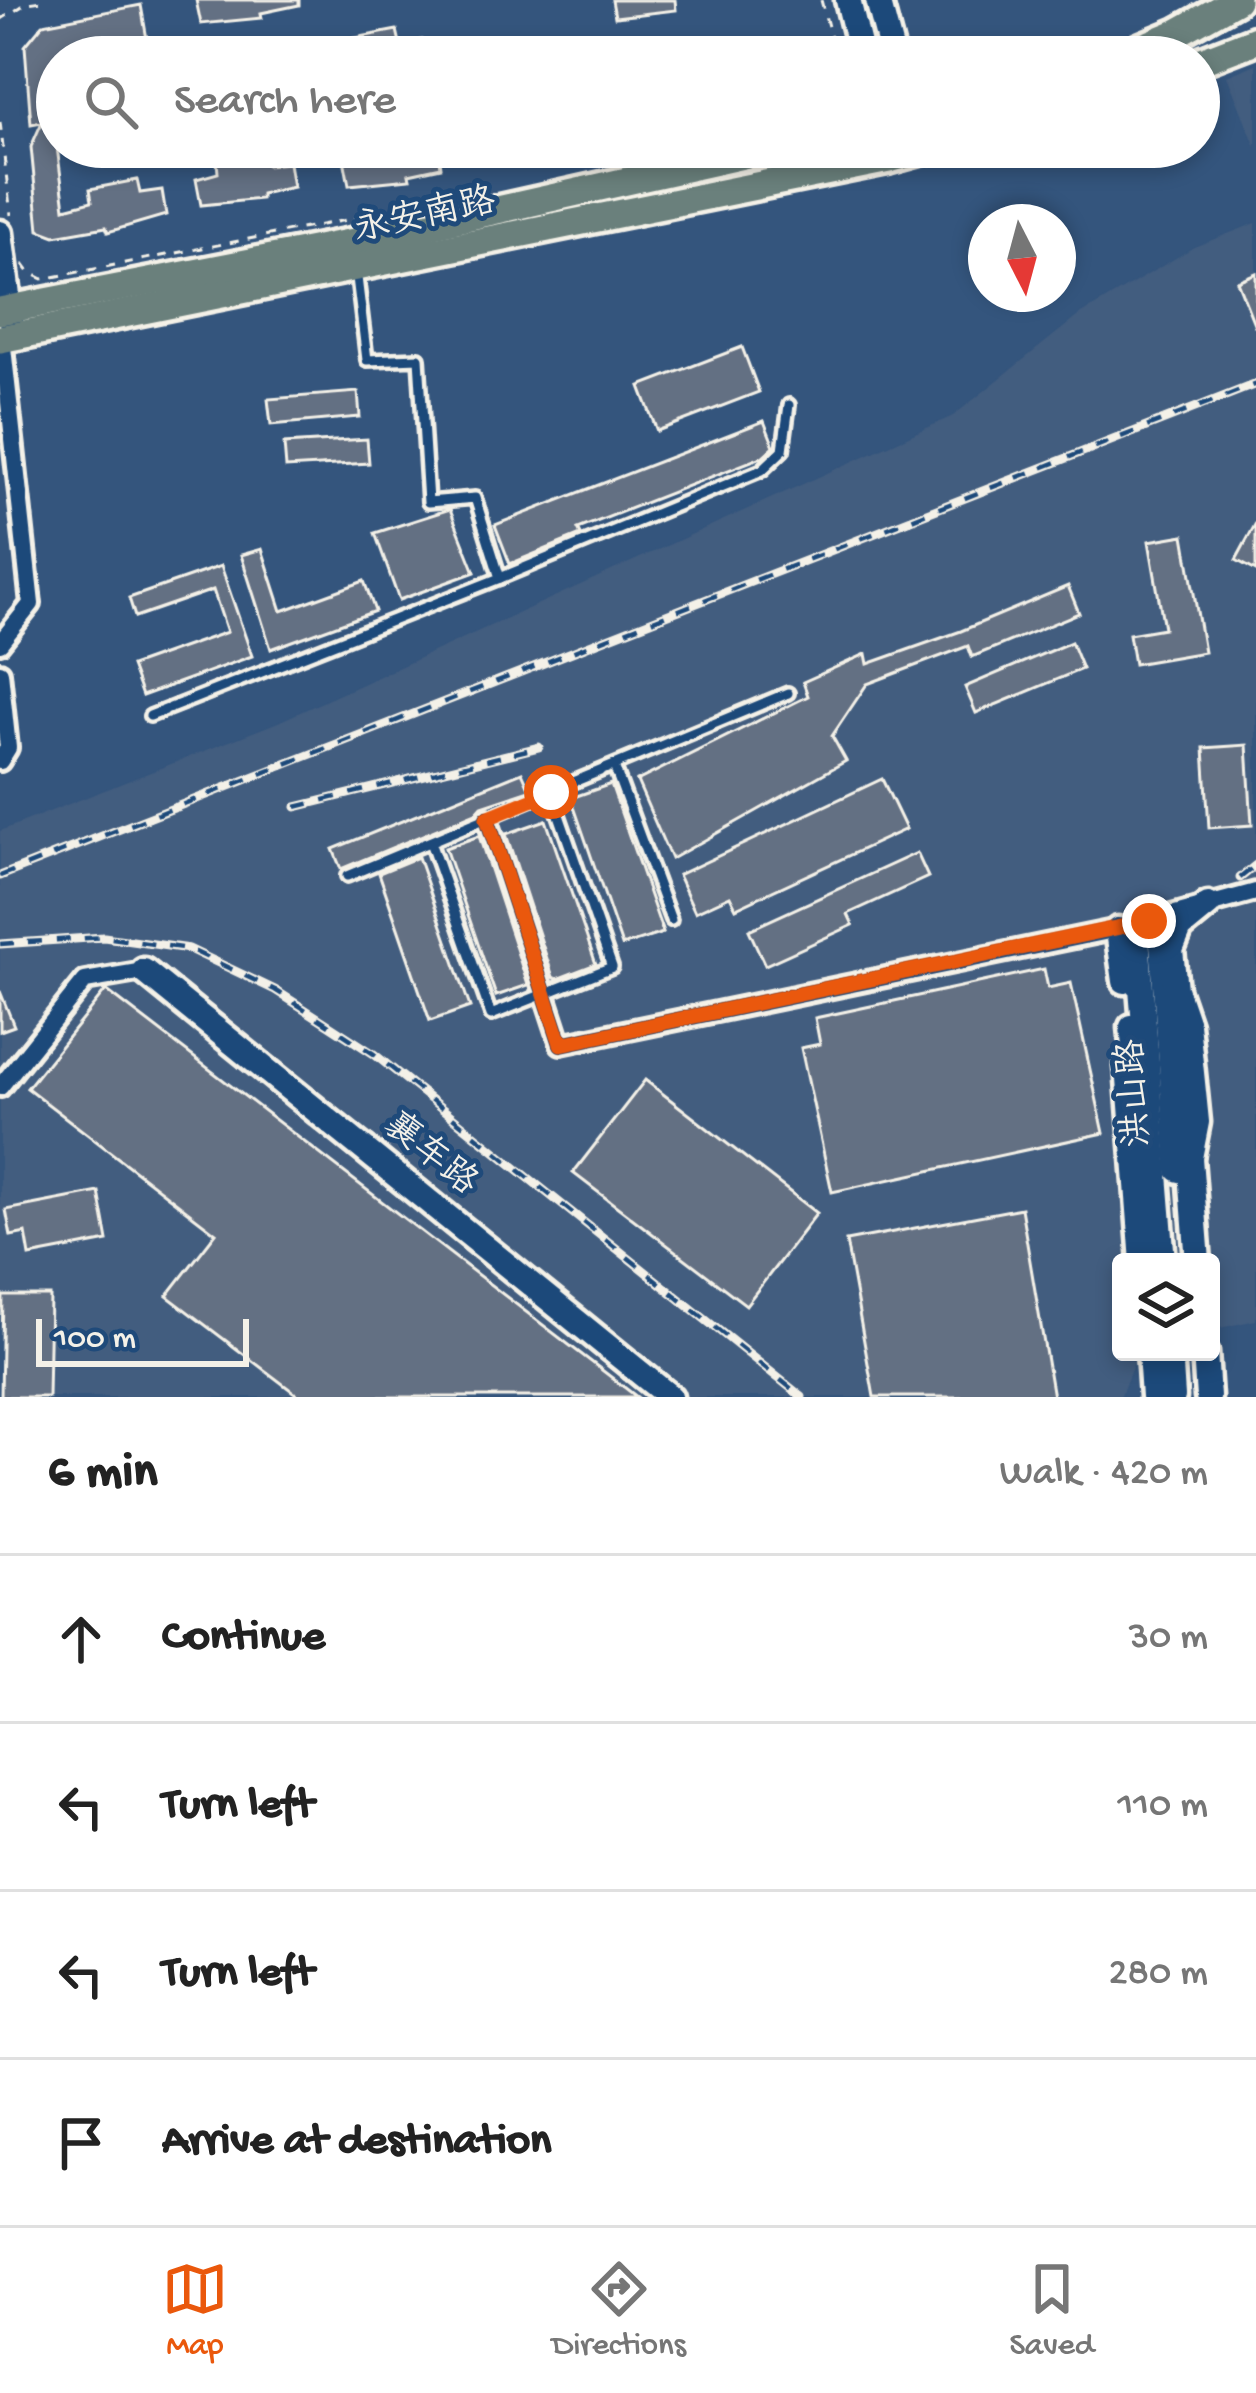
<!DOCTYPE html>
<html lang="en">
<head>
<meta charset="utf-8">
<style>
	body { margin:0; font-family:"Gochi Hand","LXGW WenKai TC",sans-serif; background:#f6f6f6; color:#222 }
	.controls { position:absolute; right:36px; bottom:36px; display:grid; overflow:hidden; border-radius:12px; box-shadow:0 6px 18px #0003 }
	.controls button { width:108px; height:108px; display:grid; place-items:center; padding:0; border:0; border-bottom:3px solid #e0e0e0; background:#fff; color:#222; font:60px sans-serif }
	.compass { position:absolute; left:968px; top:204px; width:108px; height:108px; border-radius:50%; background:#fff; box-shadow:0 6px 18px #0003; rotate:174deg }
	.scale { position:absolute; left:36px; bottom:30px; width:213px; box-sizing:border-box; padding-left:12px; border:6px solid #f4f1e8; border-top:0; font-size:33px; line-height:42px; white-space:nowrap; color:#f4f1e8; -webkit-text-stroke:9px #1f4a7a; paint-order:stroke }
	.stop { position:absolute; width:36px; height:36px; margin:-27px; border:9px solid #ea580c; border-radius:50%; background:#fff }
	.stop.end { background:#ea580c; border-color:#fff; box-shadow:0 3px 12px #0008 }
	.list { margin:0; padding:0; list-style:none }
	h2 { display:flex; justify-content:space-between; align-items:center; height:156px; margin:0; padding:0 48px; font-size:51px }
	h2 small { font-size:39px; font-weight:400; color:#767676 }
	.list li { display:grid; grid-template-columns:78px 1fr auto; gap:36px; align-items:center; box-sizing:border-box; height:168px; padding:0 48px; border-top:3px solid #e0e0e0 }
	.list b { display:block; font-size:45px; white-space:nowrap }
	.list em { font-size:39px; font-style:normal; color:#767676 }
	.icon { flex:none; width:66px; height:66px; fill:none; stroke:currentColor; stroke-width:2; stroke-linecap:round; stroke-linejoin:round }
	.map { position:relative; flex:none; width:1256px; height:1397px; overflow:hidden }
	.search { position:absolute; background:#fff; box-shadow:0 6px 18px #0003; left:36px; right:36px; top:36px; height:132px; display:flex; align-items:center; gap:30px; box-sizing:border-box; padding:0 42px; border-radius:66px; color:#767676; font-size:45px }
	.sheet { height:828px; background:#fff }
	nav { display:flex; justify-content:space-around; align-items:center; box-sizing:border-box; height:168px; border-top:3px solid #e0e0e0; background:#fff; font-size:33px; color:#767676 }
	nav a { display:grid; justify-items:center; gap:6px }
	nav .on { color:#ea580c }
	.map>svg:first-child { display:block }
</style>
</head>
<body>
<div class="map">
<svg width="1256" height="1397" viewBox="0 0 1256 1397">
	<rect width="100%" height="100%" fill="#34557d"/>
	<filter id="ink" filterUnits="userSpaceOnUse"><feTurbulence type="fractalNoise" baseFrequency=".00833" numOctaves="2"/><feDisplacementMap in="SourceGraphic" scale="24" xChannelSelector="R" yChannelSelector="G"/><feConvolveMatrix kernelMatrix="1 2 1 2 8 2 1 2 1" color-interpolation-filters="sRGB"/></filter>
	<g filter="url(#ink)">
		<g fill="#425d7f">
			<polygon points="1256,64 1256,147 1227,76"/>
			<polygon points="1256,223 1256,1320 1211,1330 1211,1262 1121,1262 1121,1352 1138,1352 1120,1397 0,1397 0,831 276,723 953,416 1077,317 1194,247"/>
		</g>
		<g fill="#646f83" stroke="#f4f1e8" stroke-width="3">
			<polygon points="196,0 299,0 299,5 261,13 262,18 201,24"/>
			<polygon points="612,0 675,0 676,10 615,17"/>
			<polygon points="141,5 148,45 91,57 57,57 57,64 52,65 57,147 65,208 92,201 90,189 137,180 140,193 162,190 166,215 108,232 106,227 55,236 39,230 31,147 42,122 31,124 25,46 43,24"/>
			<polygon points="397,30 400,43 422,40 425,57 352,57 350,39"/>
			<polygon points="366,147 438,147 441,167 409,174 410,179 349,185 344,159 367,153"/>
			<polygon points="264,152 267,165 289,163 293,187 261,194 261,199 201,205 196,179 218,173 217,161"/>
			<polygon points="1256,273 1256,326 1255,326 1237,281"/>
			<polygon points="742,347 759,392 657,431 640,386"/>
			<polygon points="358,392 360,417 271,425 268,399"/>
			<polygon points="764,421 774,446 762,457 578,529 581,535 510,564 495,525"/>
			<polygon points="367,439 369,463 286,468 284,444"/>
			<polygon points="450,509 475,572 399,600 375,533"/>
			<polygon points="1256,523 1256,571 1236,560"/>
			<polygon points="1184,535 1204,652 1134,664 1129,634 1164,628 1149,541"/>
			<polygon points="262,549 282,611 364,581 375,611 271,649 241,555"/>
			<polygon points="221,566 252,656 142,696 131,666 227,632 213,590 135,617 129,598"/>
			<polygon points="1068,586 1079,613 972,657 968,646 867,684 832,736 846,761 671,859 637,781 808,696 803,682 866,654 868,664 961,631"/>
			<polygon points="1071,642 1082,669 976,713 965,687"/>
			<polygon points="1247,745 1252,825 1209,828 1204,748"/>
			<polygon points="522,772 530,790 482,806 476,813 341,869 333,849"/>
			<polygon points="882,779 906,829 736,908 730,896 695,912 678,875"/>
			<polygon points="611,784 663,933 622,946 571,798"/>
			<polygon points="546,820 596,964 557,979 553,977 506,834"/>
			<polygon points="479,836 528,985 496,996 445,848"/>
			<polygon points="917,853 928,877 848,914 853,925 765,965 749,930"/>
			<polygon points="418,857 470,1007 430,1021 379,873"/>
			<polygon points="1044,969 1048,988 1071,983 1104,1133 832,1192 801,1048 820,1044 815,1018"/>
			<polygon points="106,990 637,1397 300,1397 167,1296 216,1233 27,1088"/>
			<polygon points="0,991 14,1026 0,1031"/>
			<polygon points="645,1080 817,1213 746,1305 573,1173"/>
			<polygon points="99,1192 108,1241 30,1256 26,1233 11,1236 6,1210"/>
			<polygon points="1021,1208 1053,1397 874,1397 846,1241"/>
			<polygon points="3,1296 50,1296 48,1397 1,1397"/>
		</g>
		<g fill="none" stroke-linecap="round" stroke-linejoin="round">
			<g stroke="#f4f1e8" stroke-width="18">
				<g id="lane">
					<polyline points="500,578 762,470 783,450 789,405"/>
					<polyline points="150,716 500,578 475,498 428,502 419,358 367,360 356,269"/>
					<polyline points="614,766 671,920"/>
					<polyline points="430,842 491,1015 612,967 551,792"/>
					<polyline points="347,876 788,693"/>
				</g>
			</g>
			<g stroke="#f4f1e8" stroke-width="26">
				<g id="street">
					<polyline points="0,643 31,604 2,338"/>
					<polyline points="0,672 8,748 0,761"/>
					<polyline points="487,818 561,1044 1128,927"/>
					<polyline points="1153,920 1256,892"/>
					<polyline points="0,1087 85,981 144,971"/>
				</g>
			</g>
			<g stroke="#f4f1e8" stroke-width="33">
				<g id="secondary">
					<polyline points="848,0 862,57"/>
					<polyline points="878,0 893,57"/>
					<polyline points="0,233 12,328"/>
					<polyline points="1160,918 1179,1170"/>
					<polyline points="1136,925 1163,1262"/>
					<polyline points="1118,930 1125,981"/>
					<polyline points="144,971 670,1397"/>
					<polyline points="1132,1027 1134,1046 1128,1066 1143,1262"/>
					<polyline points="1198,1262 1190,1158 1197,1122 1187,1024 1175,989 1171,950 1180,928 1208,905"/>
					<polyline points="1150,1352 1153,1397"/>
					<polyline points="1170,1352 1173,1397"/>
					<polyline points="1205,1352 1208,1397"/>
				</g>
			</g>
			<g stroke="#f4f1e8" stroke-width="36">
				<g id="primary">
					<polyline points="1119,57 1177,33 1236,0"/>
					<polyline points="1199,62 1256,40"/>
					<polyline points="0,311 354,242 779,147"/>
					<polyline points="0,339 889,159 933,147"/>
				</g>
			</g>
			<g stroke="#f4f1e8" stroke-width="3" stroke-dasharray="9 9" stroke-linecap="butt">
				<polyline points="821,0 836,57"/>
				<polyline points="0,20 27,3 48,0"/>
				<polyline points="0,122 11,215"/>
				<polyline points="23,264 29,272 43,279 403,209"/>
			</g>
			<use href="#lane" stroke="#1f4a7a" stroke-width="9"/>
			<use href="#street" stroke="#1f4a7a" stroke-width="16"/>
			<use href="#secondary" stroke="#1f4a7a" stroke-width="24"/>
			<use href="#primary" stroke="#6a807c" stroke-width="27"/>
			<g stroke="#f4f1e8" stroke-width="9">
				<g id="rail">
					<polyline points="296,807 539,747"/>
					<polyline points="0,876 1256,384"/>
					<polyline points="1240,878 1256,865"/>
					<polyline points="0,944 104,937 189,949 275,990 374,1054 802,1397"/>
				</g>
			</g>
			<use href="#rail" stroke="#1f4a7a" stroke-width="4.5" stroke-dasharray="14" stroke-linecap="butt"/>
		</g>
	</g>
	<g fill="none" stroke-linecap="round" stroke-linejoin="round" filter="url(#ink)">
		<polyline stroke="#ea580c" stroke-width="15" points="551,792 487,818 561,1044 1149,921"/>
	</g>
	<g text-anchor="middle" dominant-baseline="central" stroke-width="10" stroke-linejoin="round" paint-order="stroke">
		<g font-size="36" fill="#f4f1e8" stroke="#1f4a7a">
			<text transform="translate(425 218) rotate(-12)">永安南路</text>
			<text transform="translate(1137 1093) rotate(-94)">洪山路</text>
			<text transform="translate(429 1156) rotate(39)">襄车路</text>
		</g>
	</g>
</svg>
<div class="controls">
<button><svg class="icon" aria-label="layers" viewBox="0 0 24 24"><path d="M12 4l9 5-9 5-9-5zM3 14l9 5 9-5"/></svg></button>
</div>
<svg class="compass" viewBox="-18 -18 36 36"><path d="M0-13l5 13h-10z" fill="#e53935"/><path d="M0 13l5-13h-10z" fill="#767676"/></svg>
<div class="scale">100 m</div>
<div class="stop" style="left:551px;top:792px"></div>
<div class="stop end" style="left:1149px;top:921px"></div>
<div class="search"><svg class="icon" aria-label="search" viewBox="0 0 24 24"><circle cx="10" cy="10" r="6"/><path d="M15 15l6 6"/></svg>Search here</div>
</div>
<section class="sheet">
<h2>6 min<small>Walk · 420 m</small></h2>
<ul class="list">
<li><svg class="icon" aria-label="ahead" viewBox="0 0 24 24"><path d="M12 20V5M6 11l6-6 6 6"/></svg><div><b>Continue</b></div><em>30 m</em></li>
<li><svg class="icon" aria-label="left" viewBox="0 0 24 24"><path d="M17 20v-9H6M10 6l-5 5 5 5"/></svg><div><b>Turn left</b></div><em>110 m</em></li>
<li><svg class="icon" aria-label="left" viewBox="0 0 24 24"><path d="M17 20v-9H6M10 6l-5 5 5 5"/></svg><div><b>Turn left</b></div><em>280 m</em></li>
<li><svg class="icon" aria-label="arrive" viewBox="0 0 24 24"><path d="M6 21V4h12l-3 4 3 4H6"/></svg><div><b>Arrive at destination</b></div></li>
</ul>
</section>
<nav>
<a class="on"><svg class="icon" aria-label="map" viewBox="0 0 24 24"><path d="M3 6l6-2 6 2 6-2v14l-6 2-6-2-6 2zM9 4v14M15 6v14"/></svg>Map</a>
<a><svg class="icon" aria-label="directions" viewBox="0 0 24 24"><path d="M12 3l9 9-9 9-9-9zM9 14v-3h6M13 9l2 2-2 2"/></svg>Directions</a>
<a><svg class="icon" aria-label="saved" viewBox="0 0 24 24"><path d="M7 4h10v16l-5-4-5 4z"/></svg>Saved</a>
</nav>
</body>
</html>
